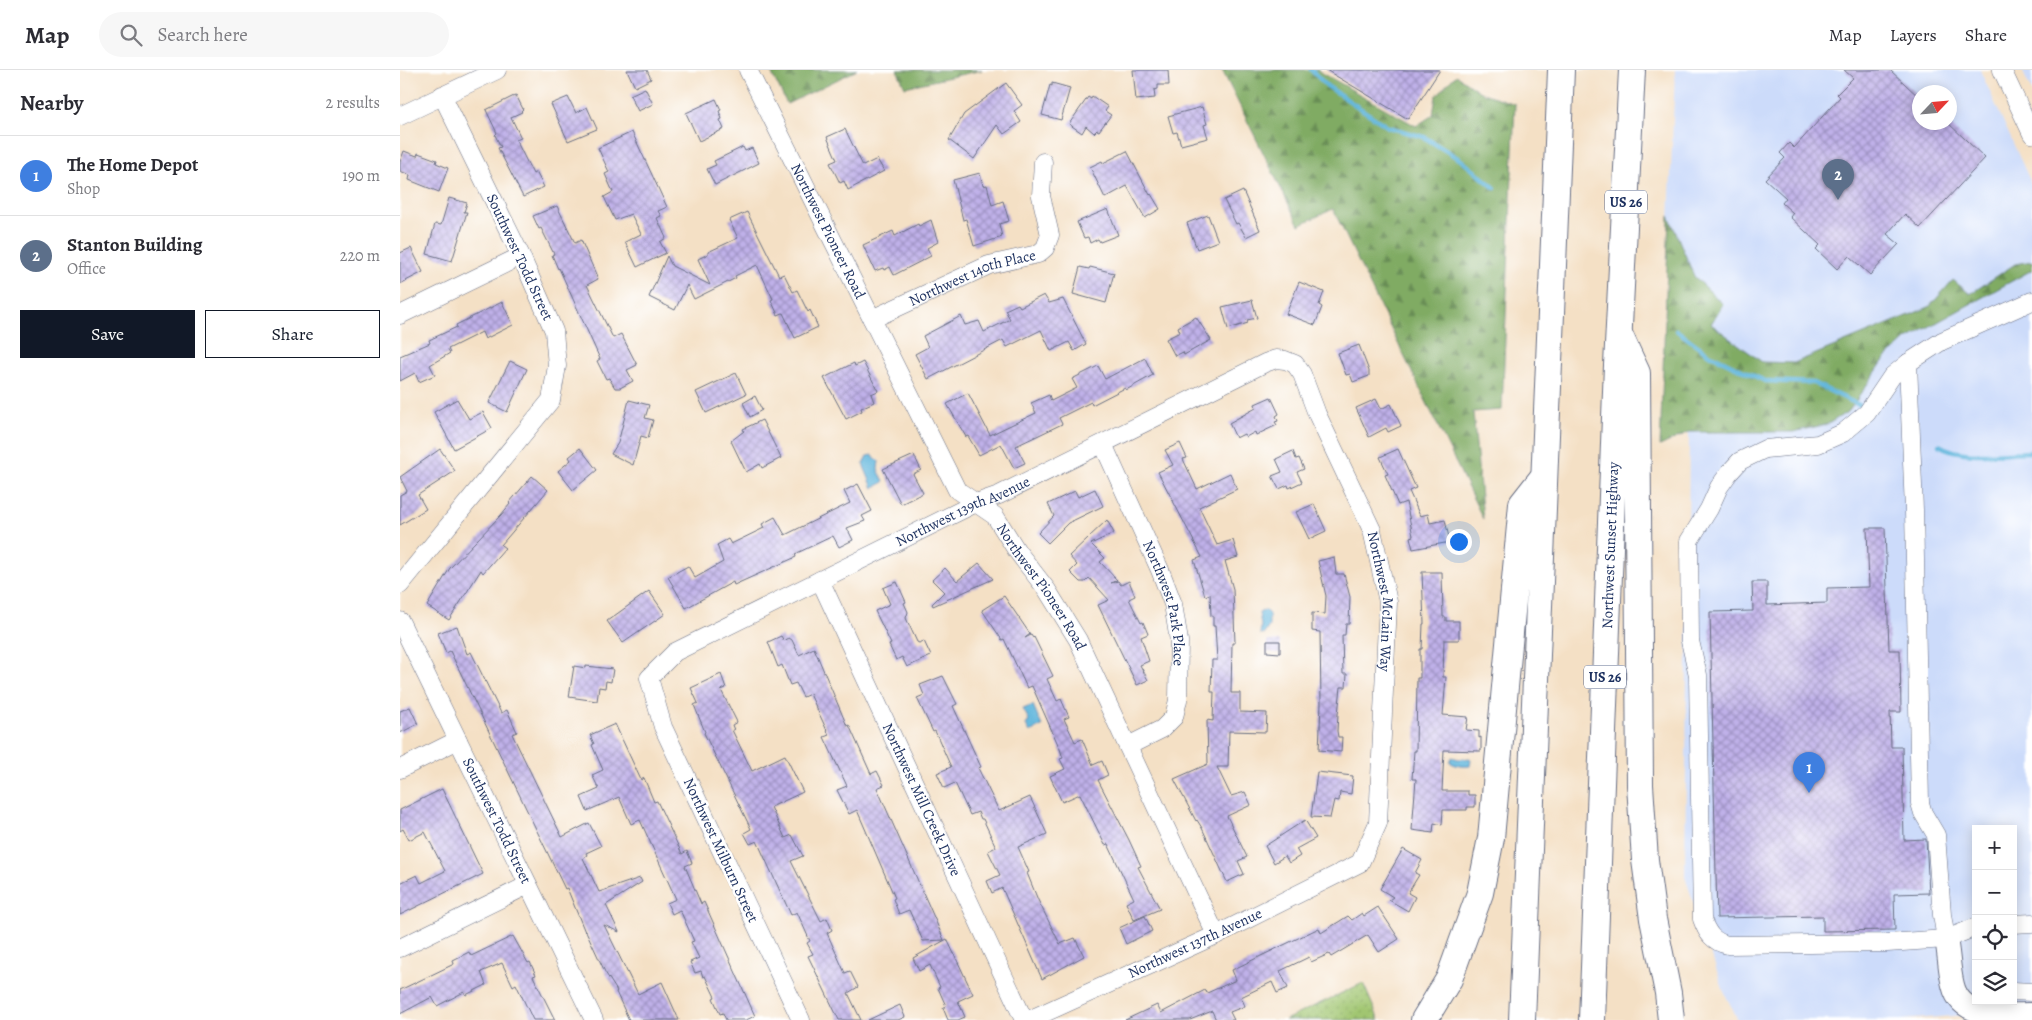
<!DOCTYPE html>
<html lang="en">
<head>
<meta charset="utf-8">
<style>
	body { margin:0; font-family:Alegreya,serif; background:#f7f7f7; color:#2b2b33 }
	.controls { position:absolute; right:15px; bottom:15px; display:grid; overflow:hidden; border-radius:0px; box-shadow:0 2px 12px #0003 }
	.controls button { width:45px; height:45px; display:grid; place-items:center; padding:0; border:0; border-bottom:1px solid #e1e1e2; background:#fff; color:#2b2b33; font:25px sans-serif }
	.compass { position:absolute; left:1512px; top:15px; width:45px; height:45px; border-radius:50%; background:#fff; box-shadow:0 2px 12px #0003; rotate:64deg }
	.you { position:absolute; left:1058px; top:471px; width:18px; height:18px; margin:-12px; border:4px solid #fff; border-radius:50%; background:#1a73e8; box-shadow:0 0 0 8px #1a73e833 }
	.badge { display:grid; place-items:center; width:32px; height:32px; border-radius:50%; background:#111827; color:#fff; font-size:16px; font-weight:700 }
	.pin { position:absolute; translate:-50% -41px; filter:drop-shadow(0 1px 2px #0008) }
	.pin::after { content:''; position:absolute; top:26px; width:18px; height:15px; background:inherit; clip-path:polygon(0 0,100% 0,50% 100%) }
	.list { margin:0; padding:0; list-style:none }
	h2 { display:flex; justify-content:space-between; align-items:center; height:65px; margin:0; padding:0 20px; font-size:21px }
	h2 small { font-size:16px; font-weight:400; color:#7c7c81 }
	.list li { display:grid; grid-template-columns:32px 1fr auto; gap:15px; align-items:center; box-sizing:border-box; height:80px; padding:0 20px; border-top:1px solid #e1e1e2 }
	.list b { display:block; font-size:19px; white-space:nowrap }
	.list p { margin:0; font-size:16px; white-space:nowrap; color:#7c7c81 }
	.list em { font-size:16px; font-style:normal; color:#7c7c81 }
	.actions { display:flex; gap:10px; padding:15px 20px }
	.actions a { flex:1; padding:11px 0; border:1px solid #111827; border-radius:0px; text-align:center; font-size:18px; color:#111827 }
	.actions .main { background:#111827; color:#fff }
	.icon { flex:none; width:28px; height:28px; fill:none; stroke:currentColor; stroke-width:2; stroke-linecap:round; stroke-linejoin:round }
	.map { position:relative; flex:none; width:1632px; height:950px; overflow:hidden }
	header { display:flex; align-items:center; gap:30px; box-sizing:border-box; height:70px; padding:0 25px; background:#fff; border-bottom:1px solid #e1e1e2 }
	header strong { font-size:24px }
	nav { display:flex; gap:28px; margin-inline-start:auto; font-size:18px }
	.search { width:350px; height:45px; background:#f7f7f7; display:flex; align-items:center; gap:12px; box-sizing:border-box; padding:0 18px; border-radius:28px; color:#7c7c81; font-size:19px }
	main { display:flex }
	aside { flex:1; background:#fff }
	.map>svg:first-child { display:block }
</style>
</head>
<body>
<header>
<strong>Map</strong>
<div class="search"><svg class="icon" aria-label="search" viewBox="0 0 24 24"><circle cx="10" cy="10" r="6"/><path d="M15 15l6 6"/></svg>Search here</div>
<nav><a>Map</a><a>Layers</a><a>Share</a></nav>
</header>
<main>
<aside>
<h2>Nearby<small>2 results</small></h2>
<ul class="list">
<li><span class="badge" style="background:#3f7fe0">1</span><div><b>The Home Depot</b><p>Shop</p></div><em>190 m</em></li>
<li><span class="badge" style="background:#5c6f8a">2</span><div><b>Stanton Building</b><p>Office</p></div><em>220 m</em></li>
</ul>
<div class="actions"><a class="main">Save</a><a>Share</a></div>
</aside>
<div class="map">
<svg width="1632" height="950" viewBox="0 0 1632 950">
	<defs>
		<pattern id="grass-dots" width="8" height="8" patternUnits="userSpaceOnUse" patternTransform="scale(1.25)"><rect width="8" height="8" fill="#a1c671"/><path d="M2 2h.1M6 6h.1" fill="none" stroke="#8aaa64" stroke-width="1.8" stroke-linecap="round"/></pattern>
		<pattern id="forest-firs" width="22" height="20" patternUnits="userSpaceOnUse" patternTransform="scale(1.25)"><rect width="22" height="20" fill="#80ab63"/><path d="M5 1l3.5 6h-7zM16 11l3.5 6h-7z" fill="#688c55"/></pattern>
		<pattern id="building-cross-hatch" width="8" height="8" patternUnits="userSpaceOnUse" patternTransform="scale(1.25)"><rect width="8" height="8" fill="#c0b1e9"/><path d="M0 0l8 8M0 8l8-8" fill="none" stroke="#9b90c0"/></pattern>
	</defs>
	<rect width="100%" height="100%" fill="#fff"/>
	<filter id="ink" filterUnits="userSpaceOnUse"><feTurbulence type="fractalNoise" baseFrequency=".02" numOctaves="2"/><feDisplacementMap in="SourceGraphic" scale="10" xChannelSelector="R" yChannelSelector="G"/><feConvolveMatrix kernelMatrix="1 2 1 2 8 2 1 2 1" color-interpolation-filters="sRGB"/></filter>
	<filter id="wash" filterUnits="userSpaceOnUse"><feTurbulence type="fractalNoise" baseFrequency=".0096" numOctaves="4" result="noise"/><feDisplacementMap in="SourceGraphic" scale="20" xChannelSelector="R" yChannelSelector="G"/><feGaussianBlur stdDeviation="1.12" result="paint"/><feColorMatrix in="noise" values="0 0 0 0 0 0 0 0 0 0 0 0 0 0 0 0 0 1.4 0 .05"/><feComposite in="paint" operator="in"/></filter>
	<g filter="url(#wash)">
		<rect width="100%" height="100%" fill="#f4e0c5"/>
		<g fill="#ccdbfa" fill-rule="evenodd">
			<path d="M1275,0H1580L1632,115V940L1501,950H1338L1324,922L1285,807L1289,363L1260,376ZM1520,22H1550V52H1520ZM1576,759H1613V931H1576Z"/>
			<polygon points="1622,0 1632,0 1632,22"/>
		</g>
		<polygon fill="url(#grass-dots)" stroke="#5e7a68" points="963,913 979,950 885,950"/>
		<g fill="url(#forest-firs)" stroke="#4e6d60">
			<polygon points="370,0 457,0 387,34"/>
			<polygon points="497,0 582,0 505,17"/>
			<polygon points="822,0 917,0 1016,56 1033,45 1036,26 1056,5 1080,22 1115,34 1102,340 1073,342 1083,449 933,139 899,155"/>
			<polygon points="1269,146 1294,206 1323,234 1311,254 1362,292 1394,293 1529,237 1553,210 1570,224 1615,194 1632,191 1632,200 1507,269 1484,290 1449,341 1428,354 1393,362 1289,362 1260,376"/>
		</g>
		<g fill="#5fb5dc" stroke="#3d729d">
			<polygon points="472,385 479,391 478,399 484,412 473,418 463,394 467,386"/>
			<polygon points="865,540 869,544 869,556 864,564 860,564 861,555 859,543"/>
			<polygon points="633,635 642,656 630,662 626,655 629,650 623,639"/>
			<path d="M1052,687L1059,689L1070,688L1071,690L1070,696C1063,697 1055,696 1050,692Z"/>
		</g>
		<g fill="none" stroke-linecap="round" stroke-linejoin="round">
			<g stroke="#5fb5dc" stroke-width="4.5">
				<polyline points="911,0 927,16 988,57 1024,67 1061,90 1095,118"/>
				<polyline points="1276,260 1309,284 1352,305 1365,311 1413,313 1459,335"/>
				<path d="M1539,375C1563,390 1604,382 1632,382"/>
			</g>
		</g>
		<g id="blocks">
			<g fill="url(#building-cross-hatch)">
				<polygon points="227,0 247,0 251,9 235,17"/>
				<polygon points="733,0 768,0 769,15 758,15 758,19 754,20 755,28 736,30"/>
				<polygon points="926,0 1040,0 1008,49"/>
				<polygon points="1444,0 1490,0 1520,28 1520,52 1547,52 1585,88 1520,158 1505,144 1487,164 1499,174 1470,205 1449,186 1437,199 1416,179 1420,175 1390,147 1393,143 1382,133 1386,128 1365,109 1385,88 1380,83 1389,73 1394,78 1440,27 1437,24 1453,8"/>
				<polygon points="606,13 622,35 614,41 621,52 604,64 597,55 574,89 549,70 564,44"/>
				<polygon points="652,13 670,18 661,50 642,45 650,15 652,16"/>
				<polygon points="245,18 253,34 238,41 230,25"/>
				<polygon points="116,25 123,39 121,41 122,42 111,47 121,68 116,70 133,104 136,102 144,117 123,127 98,78 101,77 95,65 97,63 86,40"/>
				<polygon points="692,26 708,37 705,41 711,45 699,61 697,60 694,63 686,56 682,63 669,54 688,27 691,29"/>
				<polygon points="168,27 176,43 187,37 197,59 168,71 151,34"/>
				<polygon points="316,29 321,40 319,41 322,49 320,50 324,59 299,71 286,43"/>
				<polygon points="802,37 807,54 804,55 808,68 781,75 777,62 773,63 768,46"/>
				<polygon points="445,59 463,96 477,89 484,101 448,120 444,111 440,113 430,93 437,90 427,67"/>
				<polygon points="232,62 267,137 258,141 261,146 257,148 266,168 260,172 266,183 237,197 225,172 241,164 231,144 215,150 204,127 213,122 205,104 209,102 198,78"/>
				<polygon points="343,77 345,81 352,78 359,93 315,115 307,99 316,95 314,91"/>
				<polygon points="4,81 17,86 18,83 37,90 36,93 48,98 39,122 9,110 10,105 0,101 0,92"/>
				<polygon points="727,81 750,125 751,124 760,139 745,148 727,116 705,128 690,97 702,91 703,93"/>
				<polygon points="580,103 583,116 587,115 592,135 603,131 609,151 599,154 602,167 574,176 566,149 563,150 553,110"/>
				<polygon points="843,121 860,160 846,167 838,153 836,154 824,130"/>
				<polygon points="49,128 67,133 64,142 67,142 52,191 27,184 35,154 41,155"/>
				<polygon points="157,136 175,173 181,170 198,209 187,215 213,268 221,264 237,295 227,300 233,311 220,318 215,318 209,308 206,309 197,291 200,289 159,198 158,199 152,185 154,184 141,158 139,159 133,146"/>
				<polygon points="708,139 718,165 700,172 698,169 690,173 688,167 684,168 677,152"/>
				<polygon points="347,142 379,206 384,204 393,222 397,220 408,242 410,240 418,257 395,268 383,243 378,245 371,230 373,229 357,195 335,206 336,208 294,229 287,215 275,240 249,227 267,186 272,196 310,215 298,189 308,184 308,182 338,168 329,150"/>
				<polygon points="808,145 818,171 797,179 787,153"/>
				<polygon points="531,150 538,172 527,178 531,186 494,205 490,197 484,200 483,198 475,201 463,175 493,161 495,166 518,154 519,156"/>
				<polygon points="11,178 23,202 0,214 0,183"/>
				<polygon points="680,197 689,199 690,197 714,203 706,233 673,224"/>
				<polygon points="899,212 924,222 919,235 922,237 915,255 886,244"/>
				<polygon points="644,225 649,233 663,229 686,274 674,281 669,272 651,281 641,260 607,277 603,270 528,309 515,284 528,277 523,266 561,246 565,255 579,251 584,262 610,249 605,240 618,234 620,237"/>
				<polygon points="852,230 857,248 847,250 848,253 828,259 822,237"/>
				<polygon points="102,232 113,255 85,269 82,262 48,279 50,283 30,295 35,305 19,312 15,303 0,311 0,286 30,273 29,270 57,257 56,255"/>
				<polygon points="796,247 811,270 784,285 783,282 775,286 766,269 780,262 778,257"/>
				<polygon points="959,275 969,301 969,306 953,312 950,304 946,305 938,283"/>
				<polygon points="745,288 753,305 726,320 725,318 692,335 691,332 659,348 662,354 616,376 625,393 614,398 601,374 579,385 568,366 566,367 547,334 568,323 590,365 636,343 631,333 649,325 651,331 677,318 672,309 698,296 705,309"/>
				<polygon points="110,291 127,299 107,342 89,333"/>
				<polygon points="463,292 478,321 471,324 474,332 461,338 462,341 446,349 424,308 454,293 455,296"/>
				<polygon points="336,303 346,324 306,343 296,322"/>
				<polygon points="355,326 362,340 350,347 343,333"/>
				<polygon points="871,327 879,344 876,346 878,351 875,352 877,355 856,365 855,362 846,367 844,364 836,368 829,353 856,338 855,334"/>
				<polygon points="57,329 69,349 83,342 92,358 54,379 34,342"/>
				<polygon points="976,329 981,339 991,334 1001,356 988,362 986,358 969,367 956,338"/>
				<polygon points="229,330 249,335 245,348 253,350 248,368 241,366 233,395 211,384 218,373"/>
				<polygon points="362,350 381,388 362,398 360,394 346,402 331,371 344,361 343,359"/>
				<polygon points="780,373 787,388 783,389 797,419 830,403 837,419 799,437 817,475 833,470 838,487 825,491 833,519 835,573 832,573 831,623 840,623 840,642 867,643 866,662 829,661 828,697 817,697 831,726 845,722 851,735 827,746 847,787 838,791 844,804 827,812 802,758 797,750 796,751 774,709 808,694 807,650 813,651 814,622 811,622 812,590 817,590 815,556 813,556 813,545 811,546 810,524 805,526 794,490 802,487 758,402 773,395 765,380"/>
				<polygon points="180,378 197,400 173,420 158,401 171,390 169,387"/>
				<polygon points="40,379 55,401 18,425 26,439 0,455 0,425 7,421 0,407"/>
				<polygon points="998,379 1016,418 1009,421 1020,446 1028,444 1030,453 1045,450 1050,472 1013,479 1010,467 1013,466 1006,432 998,435 985,405 988,404 980,387"/>
				<polygon points="893,381 896,389 899,388 904,399 897,402 902,412 889,418 888,415 879,419 872,406 882,402 876,389"/>
				<polygon points="514,385 521,400 513,404 523,423 501,434 483,399"/>
				<polygon points="132,406 148,420 101,475 105,478 83,503 81,500 49,550 27,536 50,498 101,445 110,434 109,433"/>
				<polygon points="458,414 472,441 462,446 465,451 447,458 453,470 439,477 433,466 395,484 396,487 334,515 333,512 286,538 268,507 288,496 295,508 323,492 317,475 328,469 331,474 364,458 362,454 375,447 385,465 450,433 444,421"/>
				<polygon points="695,419 703,436 668,453 648,473 638,463 654,446 648,434 675,421 678,427"/>
				<polygon points="914,434 926,461 909,469 896,442"/>
				<polygon points="707,450 714,463 691,474 705,488 700,492 717,510 711,513 718,511 721,515 729,511 735,526 729,529 741,553 743,552 748,564 741,567 749,591 740,595 748,610 737,615 698,535 709,530 689,508 685,512 680,512 670,502 677,495 669,486"/>
				<polygon points="1467,458 1485,458 1489,580 1500,580 1501,642 1490,642 1491,677 1502,677 1504,770 1526,769 1529,823 1494,824 1495,860 1423,861 1423,846 1317,848 1310,542 1353,541 1352,512 1367,512 1367,535 1427,533 1427,518 1469,517"/>
				<polygon points="934,487 936,504 944,504 950,527 949,554 946,554 945,565 942,565 943,604 947,604 946,617 941,617 938,644 937,661 938,667 942,667 941,682 919,680 921,634 920,562 912,561 912,543 925,544 926,526 918,491"/>
				<polygon points="579,493 593,509 533,536 532,534 544,522 532,510 545,498 557,511"/>
				<polygon points="1022,502 1042,502 1043,547 1046,547 1046,551 1059,551 1059,570 1044,570 1043,607 1046,607 1043,645 1068,647 1066,660 1079,661 1079,668 1081,667 1081,681 1044,680 1042,721 1068,721 1068,725 1075,725 1075,737 1067,737 1067,740 1043,740 1042,755 1034,753 1033,763 1012,760 1016,709 1012,709 1014,681 1016,681 1017,608 1020,608 1020,579 1022,579 1023,554 1024,554"/>
				<polygon points="497,512 506,532 504,533 508,542 506,548 517,572 519,573 524,571 531,586 507,597 502,587 496,590 489,575 491,574 475,541 490,534 483,518"/>
				<polygon points="249,521 265,544 223,573 207,551"/>
				<polygon points="604,526 630,564 625,568 631,565 633,568 634,567 653,606 647,609 657,631 661,629 669,647 664,649 675,672 682,669 693,695 702,691 708,705 698,710 729,770 741,796 738,797 760,839 734,850 726,833 734,829 708,774 705,775 680,724 662,732 650,706 665,699 660,689 663,688 660,679 632,616 627,618 604,569 602,570 582,540"/>
				<polygon points="57,556 67,584 71,582 101,643 107,640 117,662 112,664 162,767 189,753 201,776 186,783 187,785 183,788 199,822 240,808 242,812 206,835 219,862 204,855 238,924 262,912 279,950 229,950 216,922 217,921 205,902 186,861 185,862 167,818 165,819 50,581 46,583 38,563"/>
				<polygon points="381,566 384,571 389,568 392,570 399,585 414,578 447,656 449,655 471,704 477,701 484,715 477,718 544,870 523,871 509,840 499,844 493,829 495,828 457,740 449,744 437,720 447,716 424,667 429,665 410,624 403,627 396,613 390,615 382,595 378,597 368,572"/>
				<polygon points="867,571 880,571 880,583 867,582"/>
				<polygon points="174,596 186,598 186,596 213,599 211,612 206,611 205,618 199,617 197,631 169,627"/>
				<polygon points="321,604 326,618 321,620 337,652 332,655 334,660 332,660 352,701 385,685 403,722 371,737 385,768 392,765 403,786 391,791 421,851 427,848 432,860 427,863 445,903 450,901 458,917 448,923 461,950 439,950 408,886 413,884 407,873 410,871 397,842 391,845 357,771 350,774 344,763 351,759 304,663 305,662 294,635 298,633 291,618"/>
				<polygon points="543,606 557,634 553,636 581,697 578,698 599,741 630,727 647,764 618,777 629,802 627,803 638,830 660,874 675,868 684,886 642,909 602,818 592,823 587,811 600,805 588,781 596,777 583,749 581,749 578,742 570,745 555,713 544,718 537,703 551,697 535,661 533,662 517,628 524,625 520,615"/>
				<polygon points="10,637 18,654 0,663 0,641"/>
				<polygon points="215,654 241,710 244,708 254,732 257,731 282,784 287,781 292,793 285,796 301,834 304,832 355,946 346,950 326,950 323,943 320,944 313,928 315,927 305,906 303,907 301,901 295,903 290,892 299,888 291,872 294,871 280,840 272,844 267,833 276,829 240,750 231,754 219,727 187,741 181,727 199,719 192,705 203,700 192,675 194,674 190,665"/>
				<polygon points="917,702 953,706 951,724 940,722 939,731 934,730 930,748 911,747"/>
				<polygon points="42,719 83,804 0,845 0,813 17,805 21,813 45,801 25,762 9,770 3,759 0,761 0,740"/>
				<polygon points="905,750 916,768 896,779 900,786 889,793 885,786 874,793 865,776"/>
				<polygon points="1003,779 1022,790 1015,803 1019,805 1008,823 1015,827 1008,841 989,830 993,827 980,819"/>
				<polygon points="978,837 999,869 979,882 968,865 931,887 929,884 911,892 909,887 880,901 888,918 877,923 872,912 841,927 845,936 830,942 834,950 816,950 812,941 790,950 725,950 757,935 761,943 805,920 807,923 836,910 832,900 919,858 921,863 948,846 952,850 962,843 964,846"/>
				<polygon points="745,846 752,861 726,874 719,858"/>
				<polygon points="113,866 128,893 130,892 136,905 133,906 155,950 133,950 116,914 113,916 102,893 81,902 86,915 66,925 64,922 37,936 32,927 0,944 0,920 54,894 53,890 69,882 71,886"/>
				<polygon points="547,869 573,924 558,931 565,947 558,950 548,950 543,938 546,936 538,918 540,917 530,895 519,901 513,888"/>
				<polygon points="500,935 505,947 498,950 468,950"/>
			</g>
		</g>
	</g>
	<g filter="url(#ink)">
		<use href="#blocks" fill-opacity="0" stroke="#676d82" stroke-width="1"/>
		<g fill="none" stroke-linecap="round" stroke-linejoin="round">
			<g stroke="#676d82" stroke-width="19">
				<g id="minor">
					<path id="s1" d="M348,0L557,420L595,446L617,481L647,520L678,570L816,865"/>
					<polyline points="1602,0 1632,64"/>
					<polyline points="0,46 97,0"/>
					<polyline points="0,245 121,186"/>
					<path id="s2" d="M472,249L589,195L638,184L645,178L650,165L641,126L643,92"/>
					<polyline points="1508,293 1514,440 1520,733 1523,743 1536,765 1542,845 1546,869"/>
					<path id="s3" d="M703,374L760,500L773,534L779,571L778,630L774,647L762,659L728,676"/>
					<path id="s4" d="M420,510L624,950"/>
					<polyline points="0,515 151,330 157,296 154,261 121,186 42,25"/>
					<path id="s5" d="M0,551L194,950"/>
					<polyline points="0,699 58,670"/>
					<polyline points="1613,854 1632,853"/>
					<path d="M1576,857L1546,869L1487,873L1328,875C1313,872 1307,863 1302,849L1298,605L1290,571L1289,471L1309,439L1319,417L1329,403L1340,391L1365,379L1418,374L1443,363L1467,343L1492,306L1508,293L1542,271L1632,231"/>
					<polyline points="0,878 128,815"/>
					<polyline points="1613,921 1632,922"/>
					<path id="s6" d="M401,950L263,657L249,608L275,582L576,433L599,425L865,293L876,289L885,290L895,294L902,304L917,344L972,460L988,532L978,753L960,793L816,865L629,950"/>
				</g>
			</g>
			<g stroke="#676d82" stroke-width="24">
				<path id="major" d="M1546,869C1549,884 1549,900 1553,915C1561,950 1603,944 1632,944"/>
			</g>
			<g stroke="#676d82" stroke-width="28">
				<g id="highway">
					<polyline points="1220,266 1237,303 1240,715 1245,790 1253,849 1268,923 1271,950"/>
					<polyline points="1024,950 1049,909 1080,823 1091,768 1122,434 1144,406"/>
					<polyline points="1122,950 1161,0"/>
					<path id="s7" d="M1192,950L1217,295L1232,0"/>
				</g>
			</g>
			<use href="#minor" stroke="#fff" stroke-width="18"/>
			<use href="#major" stroke="#fff" stroke-width="22"/>
			<use href="#highway" stroke="#fff" stroke-width="26"/>
		</g>
	</g>
	<g text-anchor="middle" dominant-baseline="central" stroke-width="5" stroke-linejoin="round" paint-order="stroke">
		<g fill="#fff" stroke="#5f6d8e" stroke-width="1">
			<rect x="1205" y="120.5" width="42" height="23" rx="4"/>
			<rect x="1184" y="595.5" width="42" height="23" rx="4"/>
		</g>
		<g font-size="14" font-weight="bold" fill="#1b2f5e">
			<text x="1226" y="132">US 26</text>
			<text x="1205" y="607">US 26</text>
		</g>
		<g font-size="15" fill="#1b2f5e" stroke="#fff">
			<text stroke="none"><textPath href="#s1" startOffset="180">Northwest Pioneer Road</textPath></text>
			<text transform="translate(120 187) rotate(65)">Southwest Todd Street</text>
			<text stroke="none"><textPath href="#s2" startOffset="109">Northwest 140th Place</textPath></text>
			<text stroke="none"><textPath href="#s6" startOffset="732">Northwest 139th Avenue</textPath></text>
			<text stroke="none"><textPath href="#s7" startOffset="475">Northwest Sunset Highway</textPath></text>
			<text stroke="none"><textPath href="#s1" startOffset="600">Northwest Pioneer Road</textPath></text>
			<text stroke="none"><textPath href="#s6" startOffset="1356">Northwest McLain Way</textPath></text>
			<text stroke="none"><textPath href="#s3" startOffset="172">Northwest Park Place</textPath></text>
			<text stroke="none"><textPath href="#s4" startOffset="242">Northwest Mill Creek Drive</textPath></text>
			<text stroke="none"><textPath href="#s5" startOffset="222">Southwest Todd Street</textPath></text>
			<text transform="translate(321 780) rotate(65)">Northwest Milburn Street</text>
			<text transform="translate(795 873) rotate(-25)">Northwest 137th Avenue</text>
		</g>
	</g>
</svg>
<div class="controls">
<button>+</button>
<button>−</button>
<button><svg class="icon" aria-label="locate" viewBox="0 0 24 24"><circle cx="12" cy="12" r="6"/><path d="M12 2v4M12 18v4M2 12h4M18 12h4"/></svg></button>
<button><svg class="icon" aria-label="layers" viewBox="0 0 24 24"><path d="M12 4l9 5-9 5-9-5zM3 14l9 5 9-5"/></svg></button>
</div>
<svg class="compass" viewBox="-18 -18 36 36"><path d="M0-13l5 13h-10z" fill="#e53935"/><path d="M0 13l5-13h-10z" fill="#7c7c81"/></svg>
<div class="you"></div>
<div class="pin badge" style="left:1409px;top:723px;background:#3f7fe0">1</div>
<div class="pin badge" style="left:1438px;top:130px;background:#5c6f8a">2</div>
</div>
</main>
</body>
</html>
